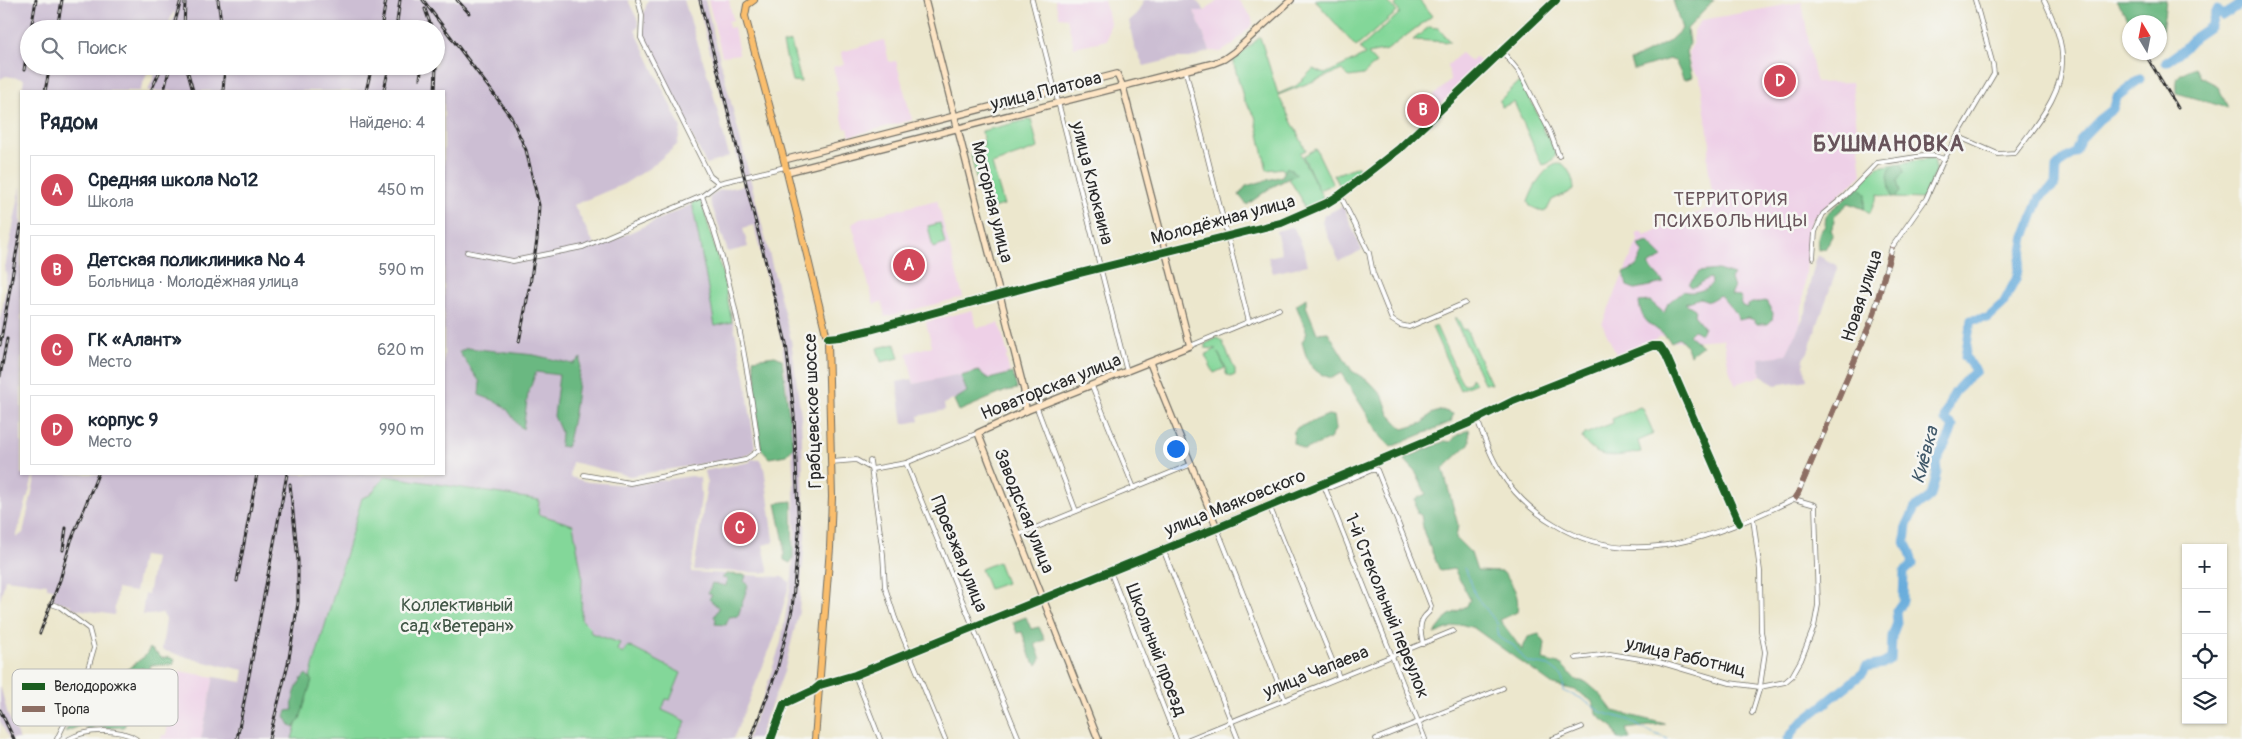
<!DOCTYPE html>
<html lang="ru">
<head>
<meta charset="utf-8">
<style>
	body { margin:0; font-family:Pangolin,sans-serif; background:#f2f2f3; color:#1f2937 }
	.controls { position:absolute; right:15px; bottom:15px; display:grid; overflow:hidden; border-radius:0px; box-shadow:0 1px 4px #0004 }
	.controls button { width:45px; height:45px; display:grid; place-items:center; padding:0; border:0; border-bottom:1px solid #e0e1e3; background:#fff; color:#1f2937; font:25px sans-serif }
	.compass { position:absolute; left:2122px; top:15px; width:45px; height:45px; border-radius:50%; background:#fff; box-shadow:0 1px 4px #0004; rotate:350deg }
	.you { position:absolute; left:1175px; top:448px; width:18px; height:18px; margin:-12px; border:4px solid #fff; border-radius:50%; background:#1a73e8; box-shadow:0 0 0 8px #1a73e833 }
	.badge { display:grid; place-items:center; width:32px; height:32px; border-radius:50%; background:#d1495b; color:#fff; font-size:16px; font-weight:700 }
	.pin { position:absolute; translate:-50% -50%; border:2px solid #fff; box-shadow:0 1px 5px #0006 }
	.list { margin:0; padding:0; list-style:none }
	h2 { display:flex; justify-content:space-between; align-items:center; height:65px; margin:0; padding:0 20px; font-size:21px }
	h2 small { font-size:16px; font-weight:400; color:#747a83 }
	.list li { display:grid; grid-template-columns:32px 1fr auto; gap:15px; align-items:center; box-sizing:border-box; height:70px; margin:0 10px 10px; padding:0 10px; border:1px solid #e0e1e3; border-radius:0px }
	.list b { display:block; font-size:19px; white-space:nowrap }
	.list p { margin:0; font-size:16px; white-space:nowrap; color:#747a83 }
	.list em { font-size:16px; font-style:normal; color:#747a83 }
	.icon { flex:none; width:28px; height:28px; fill:none; stroke:currentColor; stroke-width:2; stroke-linecap:round; stroke-linejoin:round }
	.map { position:relative; flex:none; width:2242px; height:739px; overflow:hidden }
	.search { position:absolute; background:#fff; box-shadow:0 1px 4px #0004; left:20px; top:20px; width:425px; height:55px; display:flex; align-items:center; gap:12px; box-sizing:border-box; padding:0 18px; border-radius:28px; color:#747a83; font-size:19px }
	.panel { position:absolute; background:#fff; box-shadow:0 1px 4px #0004; left:20px; top:90px; width:425px; height:385px; border-radius:0px }
	.map>svg:first-child { display:block }
</style>
</head>
<body>
<div class="map">
<svg width="2242" height="739" viewBox="0 0 2242 739">
	<rect width="100%" height="100%" fill="#f6f6f2"/>
	<filter id="ink" filterUnits="userSpaceOnUse"><feTurbulence type="fractalNoise" baseFrequency=".02" numOctaves="2"/><feDisplacementMap in="SourceGraphic" scale="10" xChannelSelector="R" yChannelSelector="G"/><feConvolveMatrix kernelMatrix="1 2 1 2 8 2 1 2 1" color-interpolation-filters="sRGB"/></filter>
	<filter id="wash" filterUnits="userSpaceOnUse"><feTurbulence type="fractalNoise" baseFrequency=".0096" numOctaves="4" result="noise"/><feDisplacementMap in="SourceGraphic" scale="20" xChannelSelector="R" yChannelSelector="G"/><feGaussianBlur stdDeviation="1.12" result="paint"/><feColorMatrix in="noise" values="0 0 0 0 0 0 0 0 0 0 0 0 0 0 0 0 0 1.4 0 .05"/><feComposite in="paint" operator="in"/></filter>
	<g filter="url(#wash)">
		<rect width="100%" height="100%" fill="#ece7cd"/>
		<g fill="#eed0e7">
			<polygon points="708,0 729,0 733,20 728,21 729,28 734,27 739,54 722,56"/>
			<polygon points="1055,0 1104,0 1110,22 1107,40 1074,47 1067,18 1059,17"/>
			<polygon points="1218,0 1238,0 1251,16 1253,24 1232,45 1221,52 1210,51 1194,11 1205,11"/>
			<polygon points="1802,2 1816,83 1852,82 1862,175 1812,219 1800,325 1786,355 1759,358 1761,376 1738,383 1736,386 1730,372 1723,339 1671,342 1667,337 1662,336 1617,356 1602,324 1638,240 1636,233 1642,231 1644,236 1714,206 1707,158 1710,145 1700,78 1691,68 1688,54 1693,43 1693,30 1702,20"/>
			<polygon points="884,40 889,62 896,61 912,120 850,136 848,128 845,129 835,91 839,90 833,67 844,64 841,52"/>
			<polygon points="1461,53 1471,62 1476,57 1483,65 1440,104 1433,96 1450,81 1448,65"/>
			<polygon points="937,200 963,297 885,317 882,302 874,304 852,224 860,219"/>
			<polygon points="972,310 977,328 999,323 1008,355 1006,357 1010,374 988,379 978,371 961,376 956,375 914,384 907,353 932,346 926,322"/>
			<polygon points="179,671 214,677 201,739 161,739 162,735 166,735"/>
		</g>
		<g fill="#ccbed3">
			<polygon points="0,0 177,0 176,4 178,0 628,0 638,21 639,26 635,30 681,128 677,145 651,167 624,184 574,205 596,248 701,200 723,276 745,377 755,448 751,453 742,457 630,476 572,462 570,477 588,482 629,485 692,476 700,478 701,497 691,572 782,577 790,582 774,639 733,739 676,739 686,721 661,710 666,699 669,700 657,661 628,647 624,654 616,650 620,643 591,633 590,628 581,619 582,575 573,525 538,514 539,501 386,476 370,495 362,498 292,739 201,739 214,677 242,682 244,670 204,662 162,650 166,619 162,613 149,615 142,615 145,594 148,594 155,558 142,556 135,592 117,589 114,615 71,608 71,605 52,600 56,589 47,588 47,584 5,579 0,601 0,321 6,286 5,285 7,273 4,272 21,186 21,474 34,474 16,538 23,533 36,474 444,474 444,91 148,91 158,66 436,66 436,29 169,29 175,15 174,11 166,29 29,29 29,66 150,66 140,91 22,91 24,79 6,76 0,79"/>
			<polygon points="648,0 684,0 712,89 729,156 723,159 706,164 643,37 644,12"/>
			<polygon points="697,0 705,0 791,340 801,415 805,533 799,611 784,672 758,739 747,739 763,698 781,642 792,577 795,533 794,489 790,416 782,342 754,225 743,228 748,247 728,252 709,198 718,191 744,185"/>
			<polygon points="1144,0 1196,0 1205,11 1194,11 1210,51 1190,58 1177,58 1144,66 1134,46 1129,21 1137,14"/>
			<polygon points="1343,206 1362,250 1339,261 1322,223 1324,215"/>
			<polygon points="1291,227 1294,228 1304,250 1308,265 1273,273 1268,257 1282,254 1276,231"/>
			<polygon points="1817,255 1838,266 1808,352 1803,359 1807,380 1775,385 1761,376 1759,358 1786,355 1806,312 1809,287"/>
			<polygon points="978,371 988,377 992,390 950,400 944,404 945,410 918,416 919,421 903,424 897,382 912,379 914,384 956,375 961,376"/>
			<polygon points="751,459 760,460 764,467 774,539 772,543 763,545 769,573 694,570 707,484 704,471 750,462"/>
			<polygon points="0,685 8,715 19,739 9,739 0,721"/>
		</g>
		<g fill="#83d799" stroke="#578162">
			<polygon points="1315,0 1386,0 1397,12 1356,47"/>
			<polygon points="1400,0 1419,0 1432,16 1387,50 1368,54 1376,63 1363,75 1349,77 1342,70 1278,95 1306,150 1300,153 1319,190 1303,156 1316,149 1333,184 1319,190 1324,199 1304,209 1301,198 1282,168 1267,170 1255,116 1244,100 1233,61 1260,37 1278,94 1296,86 1313,69 1325,74 1365,55 1360,48 1400,13 1395,5"/>
			<polygon points="1429,27 1438,28 1450,42 1413,40"/>
			<polygon points="791,42 801,82 792,81 783,44"/>
			<path d="M1518,83H1522L1544,127L1542,128L1545,134H1547L1556,154C1553,160 1550,164 1542,165L1514,102L1502,107L1499,101Z"/>
			<polygon points="1031,119 1038,148 992,164 1004,205 983,210 971,154 984,146 982,131"/>
			<polygon points="1931,158 1935,162 1935,172 1923,199 1895,198 1878,194 1870,213 1864,209 1866,194 1859,187 1851,194 1870,173 1878,167"/>
			<path d="M1561,163C1569,167 1574,181 1574,190L1552,200L1547,210L1543,212L1530,206L1528,202C1533,188 1544,165 1561,163Z"/>
			<polygon points="1358,166 1362,172 1341,188 1334,175"/>
			<polygon points="701,200 723,276 732,322 715,326 692,202"/>
			<polygon points="940,223 945,244 933,248 928,226"/>
			<polygon points="1454,318 1457,318 1463,330 1466,329 1491,384 1484,383"/>
			<polygon points="1434,326 1436,326 1462,383 1465,385 1471,382 1471,378 1476,383 1460,390 1432,327"/>
			<polygon points="1217,338 1222,341 1235,370 1235,375 1230,377 1226,374 1226,368 1218,353 1225,368 1214,373 1205,355 1216,349 1205,348 1205,344"/>
			<polygon points="895,344 899,358 881,362 877,348"/>
			<path d="M1640,407L1643,409L1653,432L1652,435L1638,441L1641,452C1617,456 1597,462 1582,438L1585,434L1613,423L1612,419Z"/>
			<polygon points="386,476 539,500 538,514 573,525 582,575 581,619 590,628 591,633 620,643 617,650 623,654 628,646 681,673 670,700 666,699 662,710 686,721 676,739 292,739 362,498 370,495"/>
			<polygon points="998,562 1006,583 989,589 981,569"/>
		</g>
		<g fill="#6ab881" stroke="#4a7256">
			<polygon points="1673,0 1714,0 1687,29 1689,43 1686,53 1692,77 1684,80 1675,61 1669,59 1637,69 1633,69 1630,61 1668,42 1682,29"/>
			<polygon points="2116,0 2166,0 2160,49 2160,22 2130,22"/>
			<path d="M2195,67L2201,77L2218,86L2228,108L2177,93C2176,72 2178,76 2195,67Z"/>
			<polygon points="1898,163 1902,165 1904,172 1897,181 1900,192 1895,198 1891,195 1888,175 1890,168"/>
			<polygon points="1287,167 1297,174 1270,188 1247,205 1239,195 1246,186 1282,176"/>
			<path d="M1859,187L1866,194L1864,209L1849,203L1834,216L1835,221L1831,230L1833,234L1825,249L1818,250C1817,240 1818,233 1825,226L1826,214Z"/>
			<polygon points="1648,242 1663,257 1648,265 1664,283 1635,289 1627,286 1624,273 1636,267 1643,252 1639,245"/>
			<path d="M1718,270L1734,275L1731,279L1734,288L1731,295L1739,296L1742,300L1741,305L1747,308V304L1766,301L1773,313L1772,320L1768,324H1757L1754,320L1748,318L1738,320L1737,315L1720,295L1709,301L1700,298L1685,303L1695,309L1694,315L1704,327L1701,334L1694,330L1689,335L1702,346L1690,355L1687,347L1680,338L1671,342C1657,325 1642,327 1639,302L1650,301L1664,313L1668,303L1683,291C1691,294 1706,291 1712,283L1711,278C1703,279 1699,287 1691,287L1689,284L1699,272Z"/>
			<path d="M1306,298V306L1317,333L1328,332L1352,371L1370,382L1383,396L1389,414L1403,429L1423,423L1431,414L1442,410L1453,414L1451,422L1391,447L1382,438L1341,373L1332,378C1311,373 1307,361 1302,342L1307,333L1296,305Z"/>
			<path d="M467,348L534,355L573,364L581,358L574,413L567,447L560,446L561,432L554,416L559,375L536,372L528,394L523,429C514,423 511,411 502,405C496,400 486,398 479,395L480,382L459,352Z"/>
			<polygon points="775,356 782,359 793,447 786,455 769,458 761,449 753,383 757,381 753,359"/>
			<polygon points="978,371 989,379 1013,373 1017,389 1006,391 959,411 954,400 967,392 961,376"/>
			<polygon points="1328,415 1334,416 1336,428 1330,439 1304,450 1293,443 1294,431 1297,428"/>
			<path d="M1469,429L1470,443L1443,469L1458,525L1456,538L1471,553L1477,571L1503,572C1513,585 1520,595 1517,612L1500,620L1522,650L1528,637L1539,634L1545,643L1543,660L1562,665L1576,680L1586,682L1600,694L1613,711L1665,724L1626,729L1630,739H1618L1614,728L1598,716L1592,701L1575,690L1553,685L1474,628L1460,624L1434,634L1448,616L1467,606L1470,599L1454,569L1440,571L1424,533L1421,515L1417,513L1415,499L1426,494L1415,471L1404,459L1445,441L1451,442L1456,436Z"/>
			<polygon points="792,501 793,559 790,563 784,560 784,542 776,503"/>
			<polygon points="727,574 746,575 744,582 748,585 738,616 729,617 726,625 715,624 716,619 714,617 719,608 709,599 712,595 708,593 712,583 726,586 727,579 721,578"/>
			<polygon points="1026,617 1031,629 1039,627 1045,640 1035,644 1041,659 1037,665 1031,659 1022,632 1017,633 1013,622"/>
			<polygon points="150,648 162,658 169,657 175,660 173,665 150,665 151,673 143,672 142,667 139,670 138,678 150,689 143,716 139,722 120,685 121,674 145,656"/>
			<path d="M306,674L312,680L300,719L294,727L290,725L285,716L287,711L293,710C291,700 297,682 306,674Z"/>
			<polygon points="119,700 130,712 124,727 108,728 97,725 90,729 82,725 65,732 83,703 86,711 99,714 111,712"/>
		</g>
		<g fill="none" stroke-linecap="round" stroke-linejoin="round">
			<polyline stroke="#67acdc" stroke-width="1" points="1464,568 1470,579 1475,595 1497,623 1499,638 1513,645 1527,662 1549,666 1562,676 1564,691 1582,699 1601,712 1629,720 1643,729 1668,739"/>
			<g stroke="#67acdc" stroke-width="9">
				<polyline points="2166,62 2184,49 2195,37 2211,26 2217,9 2222,16 2242,3"/>
				<path d="M1788,739L1797,726L1863,673L1866,667L1882,664L1891,659L1892,636L1897,623L1896,611L1903,601L1904,572L1913,564L1910,552L1905,542L1907,525L1915,508L1931,496L1937,472L1936,462L1950,435L1953,426L1945,420C1947,398 1959,385 1976,371L1965,357L1971,320L1988,318L2003,304L2016,279L2025,237L2040,197L2055,185L2056,168L2065,159L2075,153L2080,140L2099,120L2113,109L2117,97L2140,79"/>
			</g>
		</g>
	</g>
	<g filter="url(#ink)">
		<g fill="none" stroke-linecap="round" stroke-linejoin="round">
			<g stroke="#6f6d64" stroke-width="5.5">
				<g id="street">
					<polyline points="638,0 642,15 641,38 710,176 719,183"/>
					<polyline points="1032,0 1127,372"/>
					<polyline points="1502,51 1520,73 1550,132 1559,156"/>
					<polyline points="1186,72 1249,322"/>
					<path d="M1959,137L1998,154L2015,153C2036,124 2065,93 2062,55C2061,36 2052,17 2044,0"/>
					<polyline points="1340,195 1369,253 1373,273 1392,320 1400,325 1409,327 1465,303"/>
					<polyline points="467,252 513,261 583,247 702,196 719,183 785,167"/>
					<polyline points="1813,258 1815,232 1823,214 1845,196 1877,163 1923,156 1935,156 1944,159"/>
					<polyline points="1190,346 1279,309"/>
					<polyline points="1660,346 1666,355 1739,523"/>
					<polyline points="1092,386 1134,488"/>
					<polyline points="1037,408 1076,511"/>
					<path d="M1477,419C1484,437 1490,456 1500,471C1513,493 1532,511 1554,524C1632,573 1719,535 1794,499L1798,493L1873,317L1892,247L1926,199L1944,159L1994,74L1993,65L1975,0"/>
					<polyline points="870,461 883,554 885,587 895,618 945,739"/>
					<polyline points="831,462 856,460 872,469 906,463 978,433"/>
					<polyline points="906,463 1019,739"/>
					<path d="M584,475L630,483L745,460L759,450C747,363 733,278 702,196"/>
					<polyline points="1323,483 1425,739"/>
					<path d="M1325,487H1331L1372,470H1377L1431,606C1430,612 1429,612 1425,616C1418,624 1421,634 1423,644"/>
					<polyline points="1269,505 1339,677"/>
					<polyline points="1217,528 1285,700"/>
					<polyline points="1018,535 1192,464"/>
					<polyline points="1163,549 1238,739"/>
					<polyline points="1110,571 1176,739"/>
					<polyline points="51,604 60,607 89,629 94,648 83,686 57,739"/>
					<polyline points="1576,658 1610,654 1659,662 1730,683 1760,687 1785,682 1792,676 1801,660 1814,627 1818,605 1815,505 1794,499"/>
					<polyline points="855,675 880,739"/>
					<polyline points="1752,713 1760,687 1765,652 1761,631 1760,571 1753,518"/>
					<path d="M69,739C85,729 119,728 136,739"/>
					<polyline points="771,739 784,704 814,690 819,685"/>
					<polyline points="1189,739 1453,631"/>
					<polyline points="1376,739 1503,688"/>
					<polyline points="1552,739 1582,727"/>
				</g>
			</g>
			<g stroke="#6f6d64" stroke-width="8">
				<g id="secondary">
					<polyline points="925,0 1024,390 1026,411"/>
					<polyline points="784,160 1117,74 1123,87 1190,346 1026,411 978,433 1098,739"/>
					<polyline points="787,172 1214,63 1224,59 1234,52 1291,0"/>
					<polyline points="828,338 839,337 870,330 1076,274 1281,223 1327,203 1340,195 1399,149 1556,0"/>
					<polyline points="1150,363 1217,528"/>
					<polyline points="820,685 855,675 1469,423 1513,401 1652,346 1660,346"/>
				</g>
			</g>
			<g stroke="#6f6d64" stroke-width="8">
				<polyline id="primary" points="754,0 747,5 745,16 783,156 828,342 832,497 830,548 815,739"/>
			</g>
			<use href="#street" stroke="#fff" stroke-width="4"/>
			<use href="#secondary" stroke="#fde5c5" stroke-width="5.5"/>
			<use href="#primary" stroke="#fabe6d" stroke-width="6"/>
			<g stroke="#2b2b2b" stroke-width="3">
				<g id="rail">
					<polyline points="218,0 222,29"/>
					<polyline points="423,0 511,117 526,150 539,205 537,240 530,284"/>
					<polyline points="457,0 469,13"/>
					<polyline points="700,0 786,343 794,415 799,533 792,610 777,670 751,739"/>
					<polyline points="425,9 432,29"/>
					<polyline points="31,29 36,0"/>
					<polyline points="57,29 62,0"/>
					<polyline points="173,29 181,0"/>
					<polyline points="184,29 185,2"/>
					<polyline points="381,29 386,0"/>
					<polyline points="396,29 400,0"/>
					<polyline points="2144,52 2178,108"/>
					<polyline points="186,66 193,91"/>
					<polyline points="24,70 29,41"/>
					<polyline points="420,78 422,66"/>
					<polyline points="384,90 389,66"/>
					<polyline points="45,91 50,66"/>
					<polyline points="151,91 162,66"/>
					<polyline points="164,91 170,66"/>
					<polyline points="223,91 225,66"/>
					<polyline points="366,91 372,66"/>
					<polyline points="435,91 436,66"/>
					<polyline points="519,342 529,289"/>
					<polyline points="0,345 21,226"/>
					<polyline points="0,376 7,339"/>
					<polyline points="63,550 66,528"/>
					<polyline points="237,581 257,474"/>
					<polyline points="40,633 60,580 71,541 98,474"/>
					<polyline points="0,710 14,739"/>
					<polyline points="237,739 287,474"/>
					<polyline points="269,739 288,664 298,603 298,560 290,484"/>
				</g>
			</g>
			<use href="#rail" stroke="#f6f6f2" stroke-width="1" stroke-dasharray="4" stroke-linecap="butt"/>
			<polyline stroke="#8d6e63" stroke-width="6" stroke-dasharray="12 6" stroke-linecap="butt" points="1794,499 1798,493 1873,317 1892,247"/>
			<g stroke="#f6f6f2" stroke-width="11">
				<g id="cycleway">
					<polyline points="828,338 839,337 870,330 1076,274 1281,223 1327,203 1340,195 1399,149 1556,0"/>
					<polyline points="771,739 784,704 814,690 820,685 855,675 1217,528 1469,423 1513,401 1652,346 1660,346 1666,355 1739,523"/>
				</g>
			</g>
			<use href="#cycleway" stroke="#1b5e20" stroke-width="8"/>
		</g>
	</g>
	<g text-anchor="middle" dominant-baseline="central" stroke-width="5" stroke-linejoin="round" paint-order="stroke">
		<g font-size="18" fill="#2b2b2b" stroke="#f6f6f2">
			<text transform="translate(1046 91) rotate(-14)">улица Платова</text>
			<text transform="translate(1092 183) rotate(76)">улица Клюквина</text>
			<text transform="translate(992 202) rotate(76)">Моторная улица</text>
			<text transform="translate(1223 220) rotate(-15)">Молодёжная улица</text>
			<text transform="translate(1862 296) rotate(-72)">Новая улица</text>
			<text transform="translate(1051 387) rotate(-22)">Новаторская улица</text>
			<text transform="translate(813 411) rotate(-92)">Грабцевское шоссе</text>
			<text transform="translate(1235 503) rotate(-22)">улица Маяковского</text>
			<text transform="translate(1024 511) rotate(68)">Заводская улица</text>
			<text transform="translate(959 554) rotate(68)">Проезжая улица</text>
			<text transform="translate(1387 606) rotate(68)">1-й Стекольный переулок</text>
			<text transform="translate(1156 650) rotate(69)">Школьный проезд</text>
			<text transform="translate(1686 657) rotate(13)">улица Работниц</text>
			<text transform="translate(1316 672) rotate(-22)">улица Чапаева</text>
		</g>
		<g font-size="18" fill="#415646" stroke="#f6f6f2">
			<text x="457" y="605">Коллективный<tspan x="457" dy="21">сад «Ветеран»</tspan></text>
		</g>
		<g font-size="19" letter-spacing="1" fill="#68545b" stroke="#f6f6f2">
			<text x="1731" y="199">ТЕРРИТОРИЯ<tspan x="1731" dy="22">ПСИХБОЛЬНИЦЫ</tspan></text>
		</g>
		<g font-size="19" font-style="italic" fill="#405869" stroke="#f6f6f2">
			<text transform="translate(1925 455) rotate(-75)">Киёвка</text>
		</g>
		<g font-size="22" font-weight="bold" letter-spacing="1" fill="#68545b" stroke="#f6f6f2">
			<text x="1889" y="144">БУШМАНОВКА</text>
		</g>
	</g>
	<rect x="12" y="669" width="166" height="57" rx="8" fill="#f6f6f2" stroke="#b9b9b6" stroke-width="1"/>
	<rect x="22" y="683" width="23" height="7" fill="#1b5e20"/>
	<rect x="22" y="706" width="23" height="6" fill="#8d6e63"/>
	<g font-size="14" fill="#2b2b2b">
		<text x="54" y="691">Велодорожка</text>
		<text x="54" y="714">Тропа</text>
	</g>
</svg>
<div class="controls">
<button>+</button>
<button>−</button>
<button><svg class="icon" aria-label="locate" viewBox="0 0 24 24"><circle cx="12" cy="12" r="6"/><path d="M12 2v4M12 18v4M2 12h4M18 12h4"/></svg></button>
<button><svg class="icon" aria-label="layers" viewBox="0 0 24 24"><path d="M12 4l9 5-9 5-9-5zM3 14l9 5 9-5"/></svg></button>
</div>
<svg class="compass" viewBox="-18 -18 36 36"><path d="M0-13l5 13h-10z" fill="#e53935"/><path d="M0 13l5-13h-10z" fill="#747a83"/></svg>
<div class="you"></div>
<div class="pin badge" style="left:909px;top:265px">A</div>
<div class="pin badge" style="left:1423px;top:110px">B</div>
<div class="pin badge" style="left:740px;top:528px">C</div>
<div class="pin badge" style="left:1780px;top:81px">D</div>
<div class="search"><svg class="icon" aria-label="search" viewBox="0 0 24 24"><circle cx="10" cy="10" r="6"/><path d="M15 15l6 6"/></svg>Поиск</div>
<section class="panel">
<h2>Рядом<small>Найдено: 4</small></h2>
<ul class="list">
<li><span class="badge">A</span><div><b>Средняя школа №12</b><p>Школа</p></div><em>450 m</em></li>
<li><span class="badge">B</span><div><b>Детская поликлиника № 4</b><p>Больница · Молодёжная улица</p></div><em>590 m</em></li>
<li><span class="badge">C</span><div><b>ГК «Алант»</b><p>Место</p></div><em>620 m</em></li>
<li><span class="badge">D</span><div><b>корпус 9</b><p>Место</p></div><em>990 m</em></li>
</ul>
</section>
</div>
</body>
</html>
